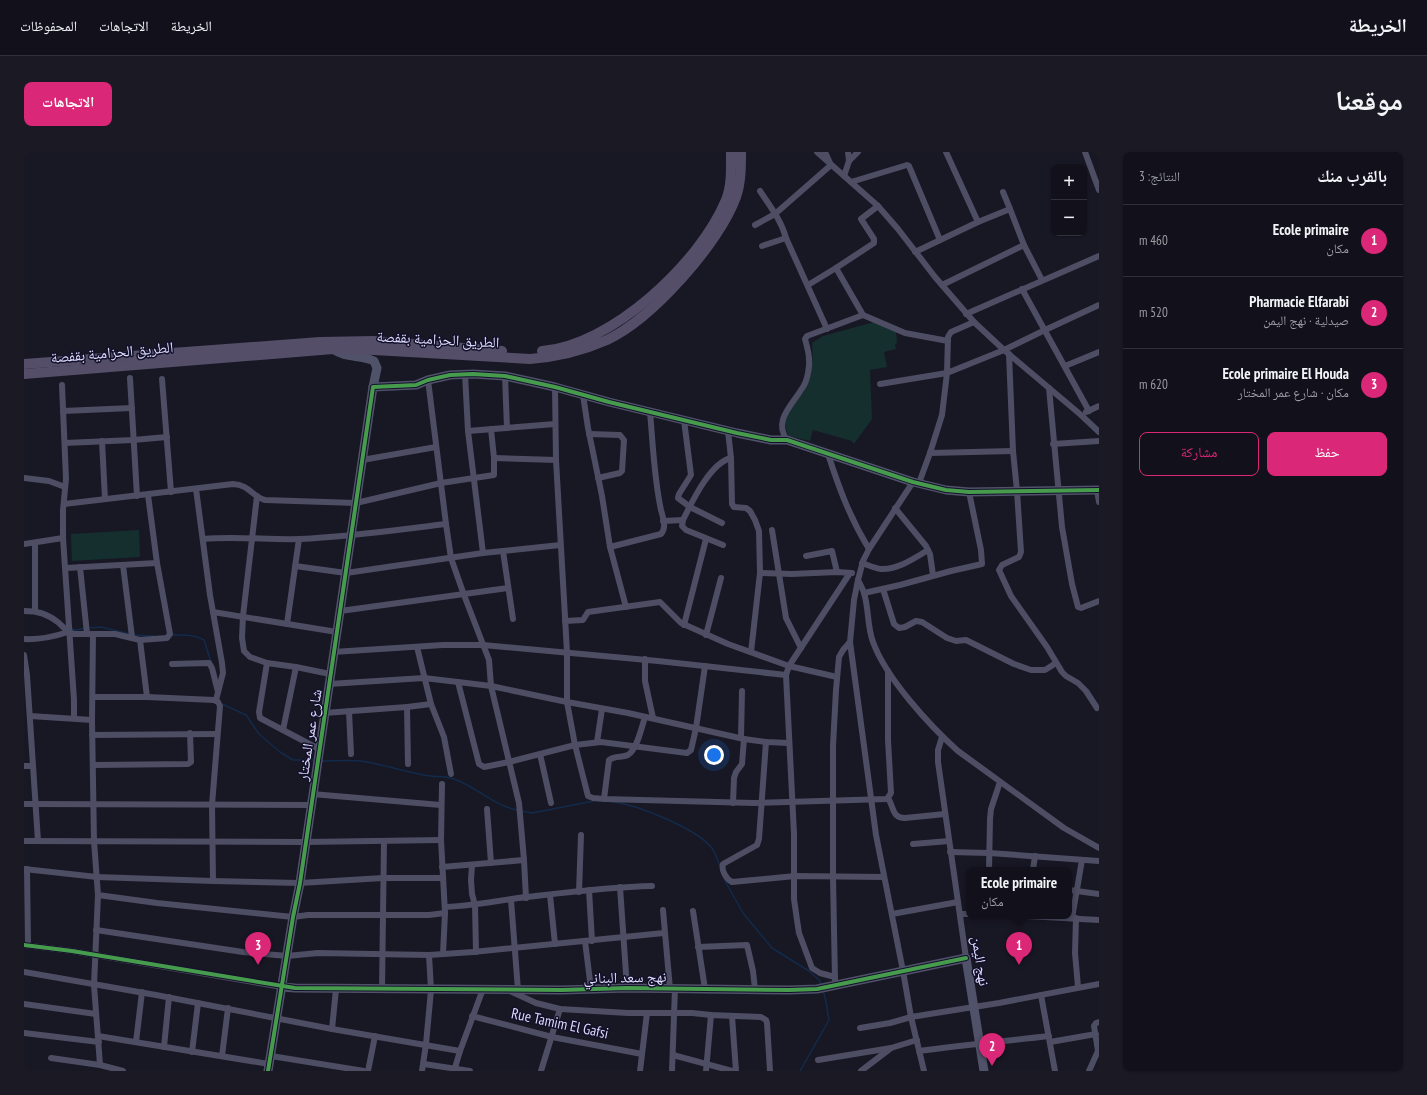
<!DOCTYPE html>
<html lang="ar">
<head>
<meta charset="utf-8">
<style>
	body { margin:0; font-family:"PT Sans Narrow","Noto Naskh Arabic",sans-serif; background:#1b1a24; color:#f1f3f6; direction:rtl }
	.controls { position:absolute; right:12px; top:12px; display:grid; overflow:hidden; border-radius:8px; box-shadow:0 1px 3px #0004 }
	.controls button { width:36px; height:36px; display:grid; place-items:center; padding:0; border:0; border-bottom:1px solid #31313a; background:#12111b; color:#f1f3f6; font:20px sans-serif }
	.you { position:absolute; left:690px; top:603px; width:14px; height:14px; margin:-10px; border:3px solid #fff; border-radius:50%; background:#1a73e8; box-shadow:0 0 0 6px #1a73e833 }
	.badge { display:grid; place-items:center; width:26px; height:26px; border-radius:50%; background:#db2777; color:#fff; font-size:13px; font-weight:700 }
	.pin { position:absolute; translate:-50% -33px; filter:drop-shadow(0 1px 2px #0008) }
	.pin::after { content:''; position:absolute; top:21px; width:14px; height:12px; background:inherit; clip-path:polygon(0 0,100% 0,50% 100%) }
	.popup { position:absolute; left:942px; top:715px; width:106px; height:52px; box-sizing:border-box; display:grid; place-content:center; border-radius:8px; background:#12111b; filter:drop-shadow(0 1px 3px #0005); font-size:13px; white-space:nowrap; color:#9c9da3 }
	.popup b { font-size:15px; color:#f1f3f6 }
	.popup::after { content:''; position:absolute; left:50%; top:100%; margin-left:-8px; border:8px solid transparent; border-top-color:#12111b }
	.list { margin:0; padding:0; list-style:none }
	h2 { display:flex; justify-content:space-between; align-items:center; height:52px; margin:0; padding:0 16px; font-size:17px }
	h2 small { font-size:13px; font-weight:400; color:#9c9da3 }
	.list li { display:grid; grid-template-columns:26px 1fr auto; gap:12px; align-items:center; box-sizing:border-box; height:72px; padding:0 16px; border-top:1px solid #31313a }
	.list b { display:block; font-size:15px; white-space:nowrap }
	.list p { margin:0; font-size:13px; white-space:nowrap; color:#9c9da3 }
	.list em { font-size:13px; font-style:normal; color:#9c9da3 }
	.actions { display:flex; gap:8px; padding:12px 16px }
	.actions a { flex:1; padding:9px 0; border:1px solid #db2777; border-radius:8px; text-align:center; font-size:14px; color:#db2777 }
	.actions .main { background:#db2777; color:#fff }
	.map { position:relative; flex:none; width:1075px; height:919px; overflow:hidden; direction:ltr; border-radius:8px }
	header { display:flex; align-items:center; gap:24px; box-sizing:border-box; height:56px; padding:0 20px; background:#12111b; border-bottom:1px solid #31313a }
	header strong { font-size:19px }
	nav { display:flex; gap:22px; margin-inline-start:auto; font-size:14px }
	.intro { display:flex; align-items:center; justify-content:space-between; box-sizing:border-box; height:96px; padding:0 24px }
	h1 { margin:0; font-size:28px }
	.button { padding:10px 18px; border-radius:8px; background:#db2777; color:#fff; font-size:14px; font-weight:700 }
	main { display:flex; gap:24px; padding:0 24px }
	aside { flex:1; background:#12111b; border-radius:8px; box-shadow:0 1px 3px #0004 }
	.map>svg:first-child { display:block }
</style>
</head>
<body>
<header>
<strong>الخريطة</strong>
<nav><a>الخريطة</a><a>الاتجاهات</a><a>المحفوظات</a></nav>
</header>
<div class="intro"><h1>موقعنا</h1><a class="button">الاتجاهات</a></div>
<main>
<aside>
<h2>بالقرب منك<small>النتائج: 3</small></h2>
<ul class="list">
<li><span class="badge">1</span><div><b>Ecole primaire</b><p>مكان</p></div><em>460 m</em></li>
<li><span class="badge">2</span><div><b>Pharmacie Elfarabi</b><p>صيدلية · نهج اليمن</p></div><em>520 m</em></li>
<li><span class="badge">3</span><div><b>Ecole primaire El Houda</b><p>مكان · شارع عمر المختار</p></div><em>620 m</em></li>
</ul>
<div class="actions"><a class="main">حفظ</a><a>مشاركة</a></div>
</aside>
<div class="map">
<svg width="1075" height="919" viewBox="0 0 1075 919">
	<rect width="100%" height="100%" fill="#181724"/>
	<g fill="#152f2e">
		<path d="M850,170L872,180L873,191L871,192L872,197L860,200L863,215L846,218L848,267L830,292L828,289L789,278L786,289L765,284C752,262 778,249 784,231C789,217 789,205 788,191L799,184Z"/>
		<polygon points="115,378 116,405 48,409 47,382"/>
	</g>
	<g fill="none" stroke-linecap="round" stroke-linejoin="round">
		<g stroke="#122b4a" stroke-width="1.5">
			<polyline points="16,458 23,461"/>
			<polyline points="65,476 77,475 106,482"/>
			<polyline points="48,477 53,478 61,476"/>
			<polyline points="110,483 130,484"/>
			<path d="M148,483C160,483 170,482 180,488L187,510"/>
			<polyline points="198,552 222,563 235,582 256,600 269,608 291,608"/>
			<path d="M297,609C310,609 324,608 337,609C360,612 383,621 406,624C414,625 422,624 430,627C453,635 469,653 493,658"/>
			<path d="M589,650C614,653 671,676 687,695C692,701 693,707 696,714"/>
			<polyline points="497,659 508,661 570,649"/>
			<polyline points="700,727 719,761 748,796 785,819 796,829 797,833"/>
			<polyline points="776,919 805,868 802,850 799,838"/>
		</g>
		<g stroke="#4d4d64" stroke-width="6">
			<polyline points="793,0 854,54 874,77 911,125 950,170 980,198 1057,263 1075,280"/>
			<polyline points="801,0 806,11"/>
			<polyline points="824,0 825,9"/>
			<polyline points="922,0 954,70"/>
			<polyline points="1061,0 1075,38"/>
			<polyline points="820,24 825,9 834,0"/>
			<polyline points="827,30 883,13 885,14 916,88"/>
			<path d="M736,39C746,54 757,68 762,86"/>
			<polyline points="979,40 986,57"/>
			<polyline points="731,73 751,62 807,13"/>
			<polyline points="738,94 762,86 803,177"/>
			<polyline points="891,100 954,70 986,57 1000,93 1018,128"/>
			<polyline points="784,133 812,116"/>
			<polyline points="918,133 1000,93"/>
			<polyline points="998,137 1065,259"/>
			<polyline points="942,162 1075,104"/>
			<polyline points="839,163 812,116 850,91 850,87 837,67 854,54"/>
			<polyline points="985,202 989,299 993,339 997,400 995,405 978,413 975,418 987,444 1023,495 1038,520 1042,524 1054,531 1062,539 1073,556"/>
			<polyline points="1041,214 1075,200"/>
			<polyline points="441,222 444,279 459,401"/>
			<polyline points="481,224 483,276"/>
			<polyline points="106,226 113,344"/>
			<polyline points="138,227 147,340"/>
			<polyline points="404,228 422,372 427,406 440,443 465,508 467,534 495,651 500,708 502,746"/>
			<polyline points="856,232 923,221 980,198 1021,178 1075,153"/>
			<polyline points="38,233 42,327 39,358 39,386 50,548 50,566"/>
			<polyline points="531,235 532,308 543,500 543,550 551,593 564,644 569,646 580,647 730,651 863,647 867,641 864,588 864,519"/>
			<polyline points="1025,236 1038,375 1048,432 1054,455 1057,456 1075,449"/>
			<polyline points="559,243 564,276 578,344 586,395 602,455"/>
			<polyline points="39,259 108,256"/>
			<polyline points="1062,260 1075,254"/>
			<polyline points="660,268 667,323 655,342 654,346 666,355 698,371"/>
			<polyline points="444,279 531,272"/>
			<polyline points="565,282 596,283 600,288 598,319 596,321 574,326"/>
			<path d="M763,288C749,269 768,253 777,238C781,233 783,227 784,221C787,209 784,198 781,187L783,184L839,163L881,181L924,189"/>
			<polyline points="78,289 81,347"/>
			<polyline points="41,291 109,288 143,285"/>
			<polyline points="1029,292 1075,289"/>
			<polyline points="906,301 989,299"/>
			<path d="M804,302C815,336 826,366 845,397"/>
			<polyline points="470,306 532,308"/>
			<polyline points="707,306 708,352 710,355 722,356 726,359 731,368 735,379 736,421 727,500"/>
			<polyline points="338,308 412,295"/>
			<polyline points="0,326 25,329 41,335"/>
			<polyline points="889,330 845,397 839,409 834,428 830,448 826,490 852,683 879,819 887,865 900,919"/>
			<polyline points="895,331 906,301 918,263 923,221 924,185 927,180 950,170"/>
			<polyline points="172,337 186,443 198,511 199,521 192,548"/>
			<polyline points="1073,338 1075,350"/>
			<polyline points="233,344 219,464 218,486 220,499 226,505 243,511 272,515 306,522"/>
			<path d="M40,352L209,332C226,333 227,344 241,348L332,351L417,331L470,323V306L467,277"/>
			<polyline points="871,356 902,394 906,402 909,423"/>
			<path d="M659,368C668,350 686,311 707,306L704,279"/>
			<polyline points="639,369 659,368 658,374 662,378 699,393"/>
			<polyline points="748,378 762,466 777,496"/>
			<path d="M179,387C212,384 244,388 276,387C325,385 373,378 422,372"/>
			<polyline points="11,391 11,459"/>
			<polyline points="0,392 39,386"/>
			<path d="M586,395L637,382C643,375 639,366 637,358C630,326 629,293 626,260"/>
			<polyline points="479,399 489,467"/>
			<polyline points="782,404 808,399 813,420"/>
			<path d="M838,411C844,413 850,416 857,417C873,418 891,406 904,398"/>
			<polyline points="99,413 108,485"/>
			<polyline points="271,414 322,421 459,401 536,393"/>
			<polyline points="56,415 63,482"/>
			<polyline points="42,416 133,411 124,343"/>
			<polyline points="736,421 768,422 813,420 828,421"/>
			<path d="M834,428C836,432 839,437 840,441C845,457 843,474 849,490C862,526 905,573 934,599L1040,676L1075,696"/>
			<polyline points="859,437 870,472 875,476 881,475 892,469 898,470 923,486 932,489 942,488 990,512 1007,518 1021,518 1032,511"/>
			<polyline points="840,441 876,433 927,419 958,412 957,398 945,340"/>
			<path d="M0,459C14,459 24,462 35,471C40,476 43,480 50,482H91L116,488L123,545"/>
			<polyline points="316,459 484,436"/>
			<polyline points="189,460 313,480"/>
			<polyline points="541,469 559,468 564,460 636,450 657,471 704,492 765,514 813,525"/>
			<polyline points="263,472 275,387"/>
			<polyline points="660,473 682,387"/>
			<polyline points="69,482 68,568 70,689 74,743 133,751 269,765 284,763 405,763 421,761"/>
			<polyline points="682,483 697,426"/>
			<path d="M0,487C16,488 29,485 44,480"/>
			<polyline points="116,488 143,486 146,482 133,411"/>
			<polyline points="393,495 407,552 420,585 427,622"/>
			<polyline points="309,500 419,493 459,493 634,509 762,523"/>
			<polyline points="0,503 3,523 14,689"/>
			<polyline points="621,507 621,529 629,566"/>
			<polyline points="243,511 235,560 236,566 295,597"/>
			<polyline points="148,512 185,511 188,516 194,540"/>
			<polyline points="434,530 455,612 460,615 485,610 551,593 577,590 663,601 667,598 672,576 681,514"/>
			<polyline points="305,532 400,526 434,530 467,534 543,550 604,561 720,587 742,590 765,591"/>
			<polyline points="69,545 123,545 190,548 194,550 196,554 188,653 189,729"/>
			<polyline points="383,555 384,612"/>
			<polyline points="325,559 327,602"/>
			<polyline points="300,561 383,555 407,552"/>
			<polyline points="6,564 68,568"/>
			<polyline points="259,578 272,515"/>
			<polyline points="68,583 193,582"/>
			<polyline points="918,585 914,598 914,610 942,806"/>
			<polyline points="717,586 718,539"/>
			<polyline points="573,590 578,557"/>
			<path d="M742,590L735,687L733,693L699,712C697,718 702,727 708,730L771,724L860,725"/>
			<polyline points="516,602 527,651"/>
			<polyline points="69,613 164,612 167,610 166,581"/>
			<polyline points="0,614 9,614"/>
			<polyline points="418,632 417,688 421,761 419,802"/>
			<polyline points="288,642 417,653"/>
			<path d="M864,646C870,655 868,666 881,666L921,662"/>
			<path d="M580,647L585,608C591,603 598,606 604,603C613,598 618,574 621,565"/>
			<polyline points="709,651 710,626 712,620 718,612 720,587"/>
			<polyline points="0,652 286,653"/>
			<polyline points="463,657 467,711"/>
			<polyline points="0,689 281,690 417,688"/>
			<polyline points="889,692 925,689"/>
			<polyline points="926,700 965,701 1075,709"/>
			<polyline points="448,713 447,728 448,742 451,753 452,800"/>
			<polyline points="418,715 500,708"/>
			<polyline points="0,717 73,725 189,729 276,731 359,726 419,726"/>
			<polyline points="3,717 4,793"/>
			<polyline points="965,718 966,667 967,657 976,630"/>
			<polyline points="1009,718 1011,704"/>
			<polyline points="596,735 603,836"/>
			<polyline points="565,738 568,789"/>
			<polyline points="1045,738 1075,742"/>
			<polyline points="555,740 557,683"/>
			<polyline points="74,743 70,833 76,913"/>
			<polyline points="526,743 531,792"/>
			<polyline points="487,748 494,838"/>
			<path d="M421,755C446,754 470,750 494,746C538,741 583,735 628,734"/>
			<polyline points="639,758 646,837"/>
			<polyline points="669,759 681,837"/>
			<polyline points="868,762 934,750"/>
			<polyline points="936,762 945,762"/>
			<polyline points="1002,764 1075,768"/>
			<polyline points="1048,766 1058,708"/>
			<polyline points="1052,766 1051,801 1054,835"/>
			<polyline points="72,778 219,800 263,804 294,801 405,803 449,800 640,781"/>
			<polyline points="561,789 567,837"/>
			<polyline points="0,793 48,799 258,835"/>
			<polyline points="674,795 723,793 729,819 731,837"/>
			<polyline points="0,820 132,843 308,877 436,899"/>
			<polyline points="811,825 796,821 788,816 775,781 773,768 770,747 770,682 762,523 765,514 826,421"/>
			<polyline points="811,828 809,725 809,594 812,538 815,505 819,498 826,490"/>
			<polyline points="358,837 360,689"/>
			<polyline points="486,839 512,851 536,857 604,861 668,861 687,863 737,865 742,868 743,871 746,919"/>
			<polyline points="1017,843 1031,919"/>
			<polyline points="0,852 72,862"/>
			<polyline points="448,864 528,885 618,902"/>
			<polyline points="708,864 712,919"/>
			<polyline points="836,876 866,871 887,865 975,851 1075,832"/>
			<polyline points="308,877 312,837"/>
			<polyline points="0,881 75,890"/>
			<polyline points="74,884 245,912"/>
			<polyline points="112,890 118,840"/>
			<polyline points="1026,890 1072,882"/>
			<polyline points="140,895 145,845"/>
			<path d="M895,899C939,893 982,889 1025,884"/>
			<polyline points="168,900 174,851"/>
			<polyline points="649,903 708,919"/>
			<polyline points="198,904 204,856"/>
			<polyline points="247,904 340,919"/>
			<polyline points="27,906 76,913 99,919"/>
			<polyline points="794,908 867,896"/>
			<polyline points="400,912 446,919"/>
			<polyline points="344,919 351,884"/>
			<polyline points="398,919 402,892 407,838 405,803"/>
			<polyline points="430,919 436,899 459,837"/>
			<polyline points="517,919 536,857"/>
			<polyline points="616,919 623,861"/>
			<polyline points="648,919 651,836"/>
			<polyline points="682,919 687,863"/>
			<polyline points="837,919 867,896 893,888"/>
			<polyline points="1065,919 1074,899 1070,874 1072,871 1075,870"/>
		</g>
		<g stroke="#50526a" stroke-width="9">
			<path d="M309,197C322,207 336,202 350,209L353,216L349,235"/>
			<polyline points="258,835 271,836 538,838 603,836 765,838 793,837 942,806 960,919"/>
			<polyline points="244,919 269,765 276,731 349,235 392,233 404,228 426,223 449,222 481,224 531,235 585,250 713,281 747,288 763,288 889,330 922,338 945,340 1075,338"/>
		</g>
		<g stroke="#544e69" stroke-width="10">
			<path d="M518,199C587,194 676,111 702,48C708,33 707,16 707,0"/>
			<polyline points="0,212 296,190 349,189 478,199"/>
			<path d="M0,222L309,197L350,198L506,207C533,205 558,199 583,188C628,167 695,92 712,45C717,31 717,15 717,0"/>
		</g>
		<g stroke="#13112a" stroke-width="6">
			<g id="cycleway">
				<polyline points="0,793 48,799 271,836 538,838 603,836 765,838 793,837 942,806"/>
				<polyline points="244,919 269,765 276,731 349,235 392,233 404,228 426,223 449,222 481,224 531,235 585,250 713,281 747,288 763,288 889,330 922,338 945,340 1075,338"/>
			</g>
		</g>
		<use href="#cycleway" stroke="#469c4c" stroke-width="4"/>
	</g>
	<g text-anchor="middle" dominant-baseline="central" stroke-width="3" stroke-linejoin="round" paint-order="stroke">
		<g font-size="15" fill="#dcdbfe" stroke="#13112a">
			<text transform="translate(414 187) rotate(3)">الطريق الحزامية بقفصة</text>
			<text transform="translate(88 200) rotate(-5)">الطريق الحزامية بقفصة</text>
			<text transform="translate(285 583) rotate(-81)">شارع عمر المختار</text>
			<text transform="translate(957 809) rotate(81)">نهج اليمن</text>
			<text transform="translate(601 825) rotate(-1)">نهج سعد البناني</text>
			<text transform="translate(536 871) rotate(12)">Rue Tamim El Gafsi</text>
		</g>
	</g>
</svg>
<div class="controls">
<button>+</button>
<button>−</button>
</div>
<div class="you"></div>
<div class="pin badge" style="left:995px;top:813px">1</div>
<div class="popup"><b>Ecole primaire</b>مكان</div>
<div class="pin badge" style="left:968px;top:914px">2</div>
<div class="pin badge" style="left:234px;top:813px">3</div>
</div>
</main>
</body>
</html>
